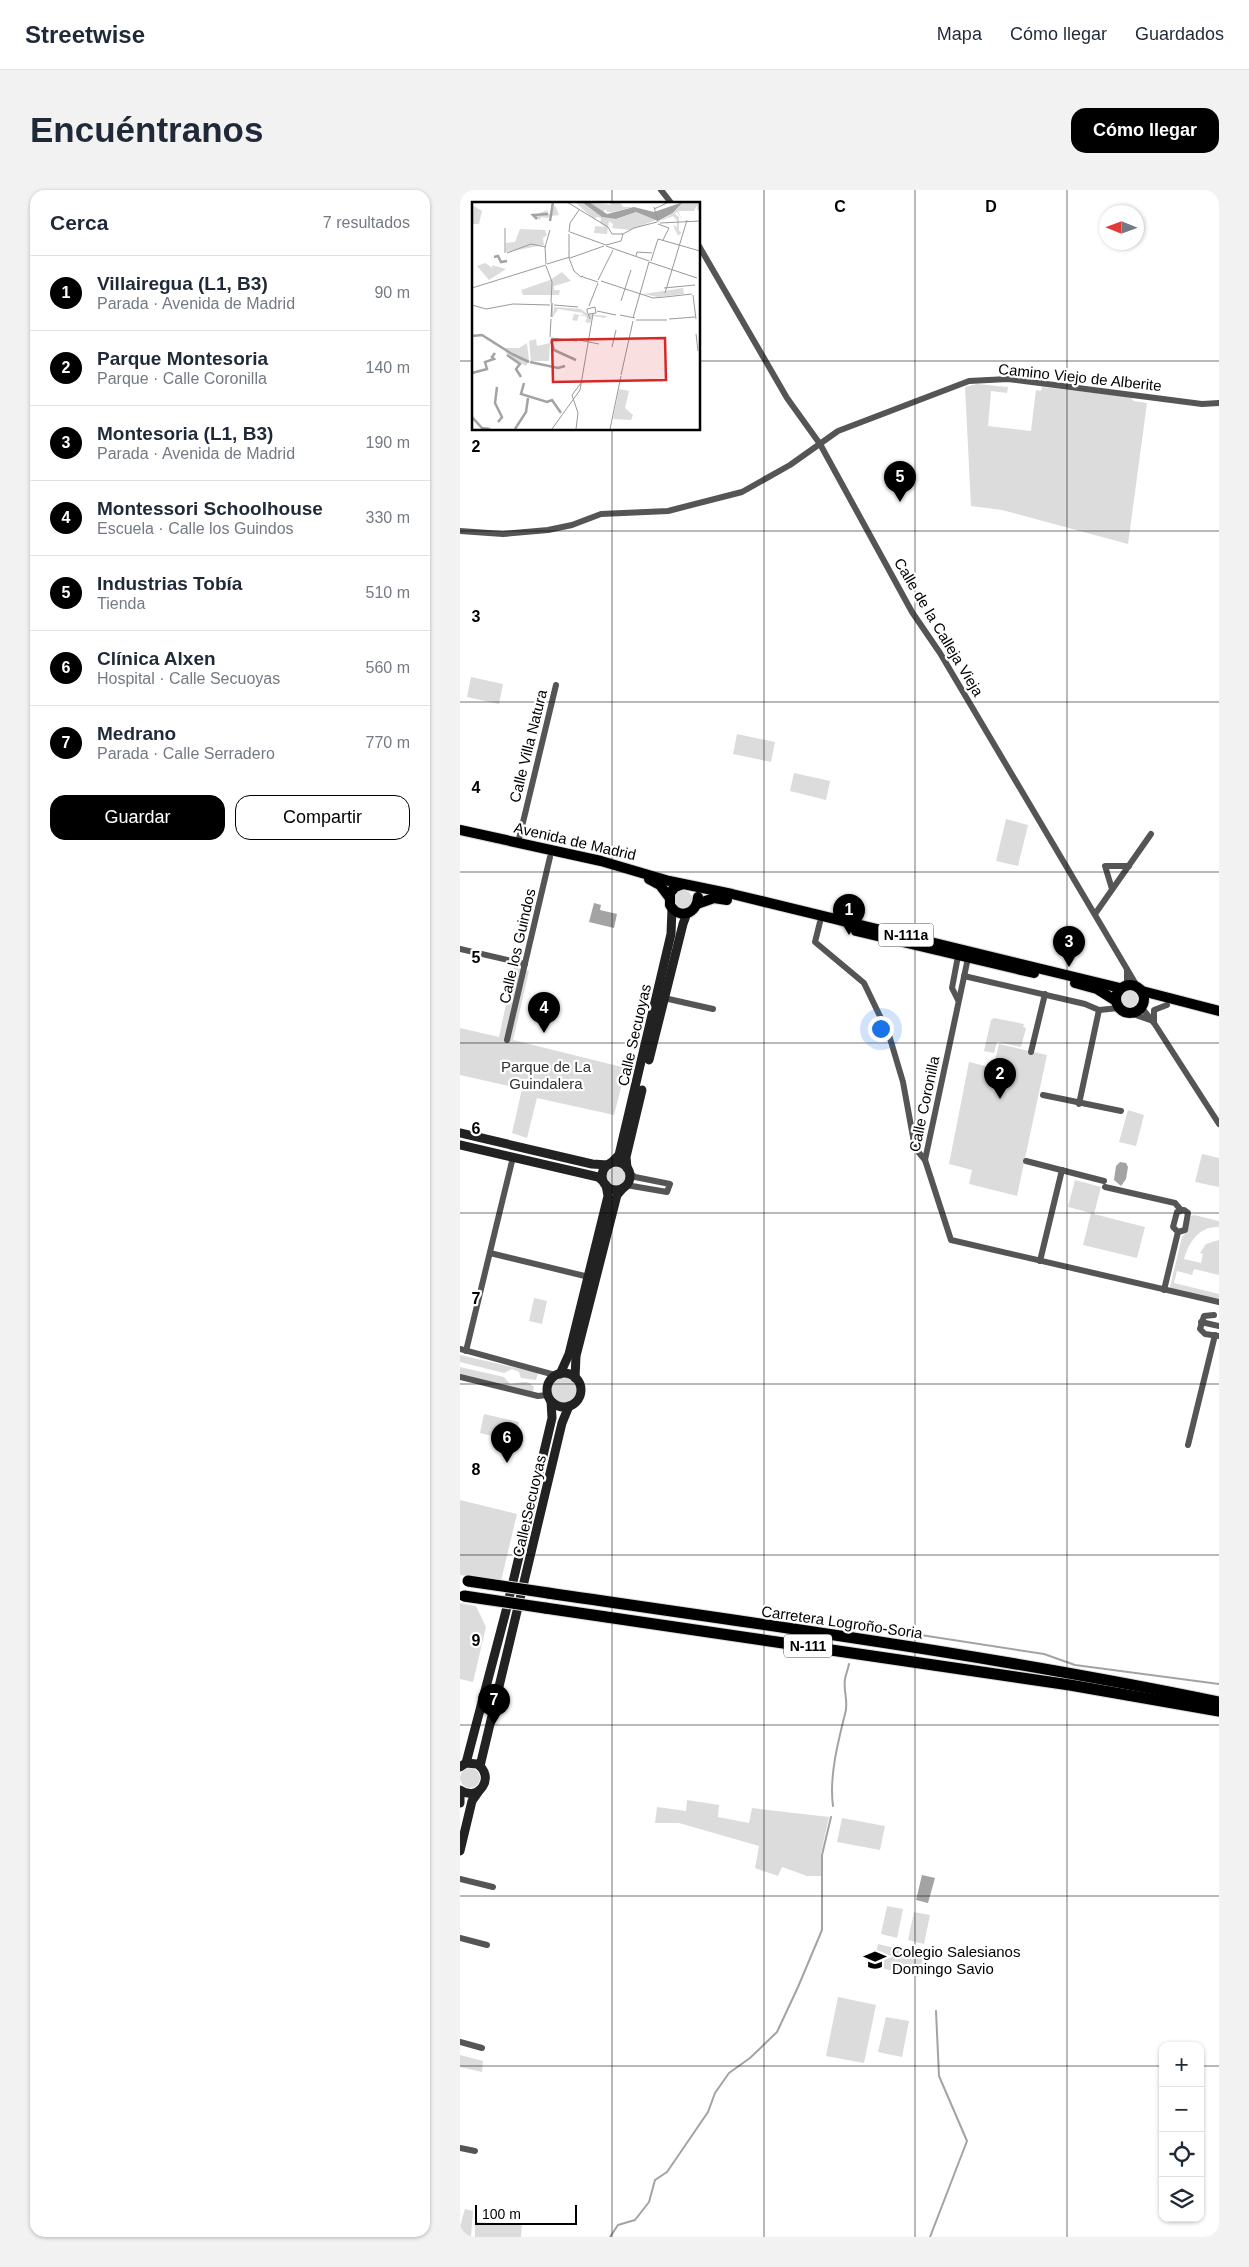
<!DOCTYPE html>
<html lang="es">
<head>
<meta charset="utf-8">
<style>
	body { margin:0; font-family:Arial,sans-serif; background:#f2f2f3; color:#1f2937 }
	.controls { position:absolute; right:15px; bottom:15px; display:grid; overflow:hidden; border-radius:10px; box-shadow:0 1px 4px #0004 }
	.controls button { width:45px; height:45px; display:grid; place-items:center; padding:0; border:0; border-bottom:1px solid #e0e1e3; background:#fff; color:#1f2937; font:25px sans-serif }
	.compass { position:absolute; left:639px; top:15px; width:45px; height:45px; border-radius:50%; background:#fff; box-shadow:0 1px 4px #0004; rotate:271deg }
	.scale { position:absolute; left:15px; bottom:12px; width:102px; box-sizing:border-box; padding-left:5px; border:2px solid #000; border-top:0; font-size:14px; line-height:18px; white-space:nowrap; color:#000; -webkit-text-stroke:4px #fff; paint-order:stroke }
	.you { position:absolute; left:420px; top:838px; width:18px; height:18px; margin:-12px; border:4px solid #fff; border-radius:50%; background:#1a73e8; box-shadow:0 0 0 8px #1a73e833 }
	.badge { display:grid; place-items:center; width:32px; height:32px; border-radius:50%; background:#000; color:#fff; font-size:16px; font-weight:700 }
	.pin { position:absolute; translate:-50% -41px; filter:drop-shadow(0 1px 2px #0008) }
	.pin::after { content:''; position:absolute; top:26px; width:18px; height:15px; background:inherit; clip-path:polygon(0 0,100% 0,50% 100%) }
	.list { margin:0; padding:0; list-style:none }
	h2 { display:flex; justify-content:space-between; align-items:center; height:65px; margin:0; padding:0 20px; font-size:21px }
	h2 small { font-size:16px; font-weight:400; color:#747a83 }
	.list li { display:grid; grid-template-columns:32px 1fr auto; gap:15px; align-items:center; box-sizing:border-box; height:75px; padding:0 20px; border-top:1px solid #e0e1e3 }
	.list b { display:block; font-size:19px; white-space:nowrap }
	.list p { margin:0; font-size:16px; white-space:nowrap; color:#747a83 }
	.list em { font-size:16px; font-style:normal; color:#747a83 }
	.actions { display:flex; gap:10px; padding:15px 20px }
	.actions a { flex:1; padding:11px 0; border:1px solid #000; border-radius:15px; text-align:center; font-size:18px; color:#000 }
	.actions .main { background:#000; color:#fff }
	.icon { flex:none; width:28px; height:28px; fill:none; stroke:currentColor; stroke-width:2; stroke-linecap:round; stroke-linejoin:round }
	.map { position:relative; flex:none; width:759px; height:2047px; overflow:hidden; border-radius:15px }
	header { display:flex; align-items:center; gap:30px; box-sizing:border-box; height:70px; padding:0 25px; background:#fff; border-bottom:1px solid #e0e1e3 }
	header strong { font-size:24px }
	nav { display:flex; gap:28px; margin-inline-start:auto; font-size:18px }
	.intro { display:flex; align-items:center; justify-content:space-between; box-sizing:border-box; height:120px; padding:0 30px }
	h1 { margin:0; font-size:35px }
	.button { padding:12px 22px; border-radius:15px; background:#000; color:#fff; font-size:18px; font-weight:700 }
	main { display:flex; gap:30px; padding:0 30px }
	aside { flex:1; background:#fff; border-radius:15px; box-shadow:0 1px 4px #0004 }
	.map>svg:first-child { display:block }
</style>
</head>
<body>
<header>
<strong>Streetwise</strong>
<nav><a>Mapa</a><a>Cómo llegar</a><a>Guardados</a></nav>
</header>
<div class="intro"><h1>Encuéntranos</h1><a class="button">Cómo llegar</a></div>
<main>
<aside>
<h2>Cerca<small>7 resultados</small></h2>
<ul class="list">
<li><span class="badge">1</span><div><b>Villairegua (L1, B3)</b><p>Parada · Avenida de Madrid</p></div><em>90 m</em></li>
<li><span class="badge">2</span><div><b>Parque Montesoria</b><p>Parque · Calle Coronilla</p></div><em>140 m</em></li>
<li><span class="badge">3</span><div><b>Montesoria (L1, B3)</b><p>Parada · Avenida de Madrid</p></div><em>190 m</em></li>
<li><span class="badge">4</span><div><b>Montessori Schoolhouse</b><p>Escuela · Calle los Guindos</p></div><em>330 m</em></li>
<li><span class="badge">5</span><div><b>Industrias Tobía</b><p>Tienda</p></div><em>510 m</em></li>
<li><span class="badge">6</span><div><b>Clínica Alxen</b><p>Hospital · Calle Secuoyas</p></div><em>560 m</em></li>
<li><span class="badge">7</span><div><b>Medrano</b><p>Parada · Calle Serradero</p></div><em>770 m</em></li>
</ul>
<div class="actions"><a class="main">Guardar</a><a>Compartir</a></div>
</aside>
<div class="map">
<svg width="759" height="2047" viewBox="0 0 759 2047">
	<rect width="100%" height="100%" fill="#fff"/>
	<g fill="#dcdcdc">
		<polygon points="517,194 548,197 547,203 531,201 528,236 571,241 576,200 581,201 582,197 670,207 674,211 687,213 668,354 542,320 511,316 505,197"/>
		<polygon points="11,487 43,494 39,514 7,507"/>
		<polygon points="277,544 315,552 311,572 273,564"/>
		<polygon points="334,583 370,591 366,610 330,601"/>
		<polygon points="546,629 568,635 558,676 536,671"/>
		<circle cx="223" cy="709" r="9"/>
		<polygon points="54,777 69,781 53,850 166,878 154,925 77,908 67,948 52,943 62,899 0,885 0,838 39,847"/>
		<circle cx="669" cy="809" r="9"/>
		<polygon points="534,828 564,834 563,837 566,838 561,857 537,852 534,863 524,861 531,830"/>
		<polygon points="539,854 587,865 557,1006 509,994 512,980 489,974 509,872 533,878"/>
		<polygon points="668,920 684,925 676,956 659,952"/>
		<polygon points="742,964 759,968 759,997 735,992"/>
		<circle cx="157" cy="986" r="12"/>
		<polygon points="615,990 641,997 634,1024 685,1037 677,1068 623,1055 631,1023 608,1017"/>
		<path d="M734,1025L759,1031V1037C739,1036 729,1052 724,1069L741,1073L743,1064L740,1063L746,1054L759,1050V1085L734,1079L732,1085L717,1081L714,1093L759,1104V1111L712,1100L710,1097L722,1047L726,1043L731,1026Z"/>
		<polygon points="74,1108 87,1111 82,1134 69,1131"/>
		<polygon points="0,1165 78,1183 76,1190 61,1188 59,1182 52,1179 44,1183 0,1172"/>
		<path d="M0,1177L44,1187L50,1194C59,1194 66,1188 74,1197L73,1202L0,1185Z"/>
		<circle cx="103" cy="1201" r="15"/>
		<polygon points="24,1224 59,1232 54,1251 20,1243"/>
		<polygon points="0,1310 57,1324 41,1391 0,1385"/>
		<polygon points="0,1413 16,1416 26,1437 13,1492 0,1489"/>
		<circle cx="10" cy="1588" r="10"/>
		<polygon points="227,1610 259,1615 258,1627 289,1633 292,1618 369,1627 361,1663 361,1686 347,1686 322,1677 318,1686 295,1678 299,1656 219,1633 195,1633 197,1617 226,1621"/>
		<polygon points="382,1628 425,1636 420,1660 377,1652"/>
		<polygon points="427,1716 443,1719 437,1748 421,1744"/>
		<polygon points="454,1722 470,1725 464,1754 448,1750"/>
		<polygon points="418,1754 464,1765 459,1787 413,1776"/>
		<polygon points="378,1807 416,1815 404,1873 366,1866"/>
		<polygon points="426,1827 449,1831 442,1867 418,1862"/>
		<polygon points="0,1865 23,1871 22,1882 0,1877"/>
		<polygon points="5,2019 13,2021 11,2047 0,2047 0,2036"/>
		<polygon points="15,2032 62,2034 61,2047 15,2047"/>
	</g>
	<g fill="#a3a3a3">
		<polygon points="134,713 141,715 140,720 157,724 154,738 129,732"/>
		<polygon points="660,972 666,973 668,977 666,989 661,996 654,990 656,976"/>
		<polygon points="462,1685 475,1688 468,1713 456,1710"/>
	</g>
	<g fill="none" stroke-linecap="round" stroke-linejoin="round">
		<g stroke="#a3a3a3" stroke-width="2">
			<polyline points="394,1444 396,1435 584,1464 615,1475 759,1494"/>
			<path d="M373,1616C369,1587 378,1552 385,1524C389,1512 383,1501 385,1489C386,1484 388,1479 389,1474"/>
			<polyline points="150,2047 158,2035 175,2030 189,2012 195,1990 207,1982 248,1922 255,1903 269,1883 290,1868 317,1842 338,1797 362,1740 362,1665 371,1627"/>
			<polyline points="470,2047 507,1951 479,1886 476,1821"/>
		</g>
		<g stroke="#dbdbdb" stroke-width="12">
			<g id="primary">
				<polyline points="0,640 141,671 209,691 272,704 660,798"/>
				<polyline points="189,689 200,695 209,707"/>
				<path d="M223,694L215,697L210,703V715C219,730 237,724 238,707"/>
				<polyline points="237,714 254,708 267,710"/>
				<polyline points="396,741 574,783"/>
				<polyline points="615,793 637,799 656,811"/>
				<circle cx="670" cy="809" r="14"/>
				<polyline points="682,801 759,821"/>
			</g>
		</g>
		<g stroke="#dbdbdb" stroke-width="13">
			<g id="highway">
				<path d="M88,1403C312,1436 537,1466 759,1512"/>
				<polyline points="85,1418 610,1495 759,1521"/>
			</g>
		</g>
		<g stroke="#555" stroke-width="6">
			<polyline points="201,0 212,14"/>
			<polyline points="239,56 327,208 360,254 452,422 480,463 677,796"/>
			<polyline points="0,341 43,344 88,340 112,335 141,324 208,321 282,302 330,275 378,241 509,191 548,189 742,214 759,213"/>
			<polyline points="58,653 96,495"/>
			<polyline points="652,699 645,676 669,676"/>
			<polyline points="635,724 691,644"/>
			<polyline points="360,732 355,752 404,793 429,845 443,892 455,958 465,970"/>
			<polyline points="0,759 65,774"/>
			<polyline points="498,766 492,798 498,810"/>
			<polyline points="508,768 465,970 491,1050 759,1112"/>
			<polyline points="504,786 625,814 639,820 619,914"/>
			<polyline points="667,795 667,780"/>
			<polyline points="204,808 253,819"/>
			<polyline points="681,817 694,833 759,934"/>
			<polyline points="639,820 659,818"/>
			<polyline points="670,823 690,830"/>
			<polyline points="694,832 694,820 707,815"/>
			<polyline points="47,850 90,667"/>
			<polyline points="571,862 585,804"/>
			<polyline points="583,905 661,921"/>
			<polyline points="566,971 644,991"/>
			<polyline points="166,995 207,1002 210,994 175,987 169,982"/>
			<polyline points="645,997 715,1013 721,1020"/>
			<polygon points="724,1020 728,1023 725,1040 718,1042 713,1037 717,1022"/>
			<polyline points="30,1063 129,1087"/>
			<polyline points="580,1071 602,980"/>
			<polyline points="704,1100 718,1042"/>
			<polyline points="754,1125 744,1126 740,1139 745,1144 759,1146"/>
			<polyline points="741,1132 759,1136"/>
			<polyline points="0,1159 95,1185"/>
			<polyline points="6,1161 53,967"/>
			<polyline points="0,1187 78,1206 87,1205"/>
			<polyline points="728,1255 755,1145"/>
			<polyline points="0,1689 33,1697"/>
			<polyline points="0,1748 27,1755"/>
			<polyline points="0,1852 22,1858"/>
			<polyline points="0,1958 15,1961"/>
		</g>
		<g stroke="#222" stroke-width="9">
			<polyline points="189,870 223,734 227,723"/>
			<polyline points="0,943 132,974 148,975"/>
			<polyline points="0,955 138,987 143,991"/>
			<circle cx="156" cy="986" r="14"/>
			<polyline points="151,973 159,965 211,744 212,719"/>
			<polyline points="167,978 166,967 182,900"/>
			<circle cx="104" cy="1200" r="17"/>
			<polyline points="100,1184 109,1164 148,1006 146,995"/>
			<polyline points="115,1188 116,1166 157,1005 163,998"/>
			<polyline points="6,1573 46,1421 92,1228 91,1211"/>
			<polyline points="20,1576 102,1233 109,1216"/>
			<path d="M0,1577L6,1573L17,1574C36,1586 19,1613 0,1600"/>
			<polyline points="0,1601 0,1613"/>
			<polyline points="0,1661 12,1611 19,1601"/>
		</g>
		<use href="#primary" stroke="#000" stroke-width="10"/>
		<use href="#highway" stroke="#000" stroke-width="11"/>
		<g stroke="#dbdbdb" stroke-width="13" stroke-linecap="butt">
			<g id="highway-bridge">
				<polyline points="8,1391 88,1403"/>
				<polyline points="4,1406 85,1418"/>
			</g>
		</g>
		<use href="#highway-bridge" stroke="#000" stroke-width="11"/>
	</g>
	<path fill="none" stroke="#000" stroke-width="1" stroke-opacity="0.55" d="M152,0V14M304,0V2047M455,0V2047M607,0V2047M0,171H14M239,171H759M152,239V2047M0,341H759M0,512H759M0,682H759M0,853H759M0,1023H759M0,1194H759M0,1365H759M0,1535H759M0,1706H759M0,1876H703M740,1876H759"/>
	<defs>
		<g id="school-bare" transform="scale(1.725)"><path d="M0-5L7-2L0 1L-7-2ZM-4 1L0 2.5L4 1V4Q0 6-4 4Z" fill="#000" stroke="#fff" stroke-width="2.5" paint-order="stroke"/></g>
	</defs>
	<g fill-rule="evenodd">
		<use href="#school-bare" x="415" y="1770"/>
	</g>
	<g text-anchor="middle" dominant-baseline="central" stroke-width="4.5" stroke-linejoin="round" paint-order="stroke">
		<g fill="#fff" stroke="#4c4c4c" stroke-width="1">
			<rect x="418.5" y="733.5" width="55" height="23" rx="4"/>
			<rect x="324" y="1444.5" width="48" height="23" rx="4"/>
		</g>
		<g font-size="14" font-weight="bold" fill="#000">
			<text x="446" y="745">N-111a</text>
			<text x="348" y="1456">N-111</text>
		</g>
		<g font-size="15" fill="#000" stroke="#fff">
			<text transform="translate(620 187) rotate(6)">Camino Viejo de Alberite</text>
			<text transform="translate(479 437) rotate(59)">Calle de la Calleja Vieja</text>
			<text transform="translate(68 556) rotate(-76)">Calle Villa Natura</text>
			<text transform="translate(115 651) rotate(13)">Avenida de Madrid</text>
			<text transform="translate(57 756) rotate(-77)">Calle los Guindos</text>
			<text transform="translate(174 845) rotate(-77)">Calle Secuoyas</text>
			<text transform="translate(464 914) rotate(-78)">Calle Coronilla</text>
			<text transform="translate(69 1316) rotate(-77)">Calle Secuoyas</text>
			<text transform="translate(382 1432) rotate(8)">Carretera Logroño-Soria</text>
		</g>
		<g font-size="15" fill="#333" stroke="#fff">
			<text x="86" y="876">Parque de La<tspan x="86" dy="17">Guindalera</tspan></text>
		</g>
		<g font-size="15" fill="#000" stroke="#fff" text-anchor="start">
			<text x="432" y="1761">Colegio Salesianos<tspan x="432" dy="17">Domingo Savio</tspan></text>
		</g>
	</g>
	<g transform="translate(12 12)">
		<rect width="228" height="228" fill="#fff"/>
		<path d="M103,0H110L132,15L145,17L164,10L184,18L158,28L140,26L141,22L137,19L135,32L122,31L123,24L133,25L128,21L129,16L124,15L123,18ZM117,0L139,3L137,0H148L151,5H161L140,10H135L134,7L131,10ZM211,0H227V8H225V3L222,9H206L210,18L205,10L203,12L207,15V29L210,30L206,34L201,23L205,25V19L201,14L186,20L202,11ZM0,3L10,9L7,22H0ZM83,3L87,13L80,14V11L76,16L69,15L68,18L61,14L75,8L77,13ZM48,27L73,28L75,33L71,36L72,43L34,50V41L43,40ZM13,61L21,66L20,63L34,67L17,78L5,64ZM90,70L99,79L82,84V88H88L87,93H51L49,88L78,78ZM211,86L212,92L186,95L171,92ZM82,105L109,107L116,112L135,114L133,116L121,114L118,121L113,120L115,116L112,113L111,114L107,113L105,119L100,118L102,113L99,112L111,113V111L86,107L81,115ZM64,137L65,144L78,141L77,159H59L57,139ZM55,141L57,159L54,164L36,154L32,146H47ZM147,187L157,189L153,206L161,213L159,218L141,217Z" fill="#dcdcdc"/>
		<path d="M110,0H117L135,12L162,5L182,10L211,0L201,11L186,19L164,10L144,17L130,15Z" fill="#a3a3a3"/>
		<path fill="none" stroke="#a3a3a3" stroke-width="2.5" d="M65,17L61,13L76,12M78,19L81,0M22,55L26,54L29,60L35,59M0,134L10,133L40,152M79,139L82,148L104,158M40,152L57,160M35,153L48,162L44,167L49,175M58,160L86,166L93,164M0,171L15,167L13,160L22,157L20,155L23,151M52,181L49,192L75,200L80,198L89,211M25,185L23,201L30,215L26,220M0,215L10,226L18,227M43,227L54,210L56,196"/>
		<path fill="none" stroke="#999" stroke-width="1" d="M95,0L136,25L140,32H151M182,5L186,20M182,7L197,0M188,21L228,19M186,22L197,26L191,38M97,30L98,21L107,8M98,30L134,43L149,39M149,39L151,32L162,26L185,20M134,44L177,59M33,51V26M35,51L59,42L74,45M164,54L165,50L180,51M97,55V32M97,56L102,69L109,75L111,74L109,75M98,56L132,44M179,59L186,37L228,49M177,60L225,76M74,62L73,45L78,28M75,62L98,55M74,64L80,80L79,101M111,75L126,80M126,78L141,48M129,79L181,96L193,95M0,86L74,63M192,86L223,83M193,91L215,18M221,93L224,117M193,95L220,92M149,99L159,68M0,103L14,107L41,102L78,103M82,103L106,105M117,104L126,81M125,109L144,113M117,112L124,111L123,105L115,107V109L118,117M148,113L163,116M79,115L80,101V115M161,116L177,60M197,117L223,115M164,118H195M224,132L226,149M78,135L79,117M79,136L105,139M107,138L127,142M140,145L144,128M149,173L161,119M80,227L108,188L121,112M104,227L106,211L100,193L109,181M138,227L149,174"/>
		<path fill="#d62828" fill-opacity="0.15" stroke="#d62828" stroke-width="2.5" d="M193,136L194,178L81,180L80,138Z"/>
		<rect width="228" height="228" fill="none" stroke="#000" stroke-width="2.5"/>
	</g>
	<g font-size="16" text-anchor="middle" font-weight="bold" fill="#000" stroke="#fff" stroke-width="4.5" stroke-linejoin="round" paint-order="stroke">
		<text x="380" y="22">C</text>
		<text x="531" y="22">D</text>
		<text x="16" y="262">2</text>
		<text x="16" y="432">3</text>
		<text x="16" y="603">4</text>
		<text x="16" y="773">5</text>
		<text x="16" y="944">6</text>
		<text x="16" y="1114">7</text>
		<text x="16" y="1285">8</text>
		<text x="16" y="1456">9</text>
	</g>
</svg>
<div class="controls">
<button>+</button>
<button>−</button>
<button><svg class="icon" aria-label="locate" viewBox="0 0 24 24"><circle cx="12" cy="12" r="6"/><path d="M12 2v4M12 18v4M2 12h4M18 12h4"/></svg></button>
<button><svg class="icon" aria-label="layers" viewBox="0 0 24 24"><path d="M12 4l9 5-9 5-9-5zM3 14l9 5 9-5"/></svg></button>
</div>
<svg class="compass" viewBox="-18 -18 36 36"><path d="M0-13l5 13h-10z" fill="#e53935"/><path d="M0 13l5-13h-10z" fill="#747a83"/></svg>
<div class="scale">100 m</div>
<div class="you"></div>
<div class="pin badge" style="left:389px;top:745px">1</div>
<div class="pin badge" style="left:540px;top:909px">2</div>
<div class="pin badge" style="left:609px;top:777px">3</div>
<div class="pin badge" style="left:84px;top:843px">4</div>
<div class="pin badge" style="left:440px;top:312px">5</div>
<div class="pin badge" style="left:47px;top:1273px">6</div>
<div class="pin badge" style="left:34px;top:1535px">7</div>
</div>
</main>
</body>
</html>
